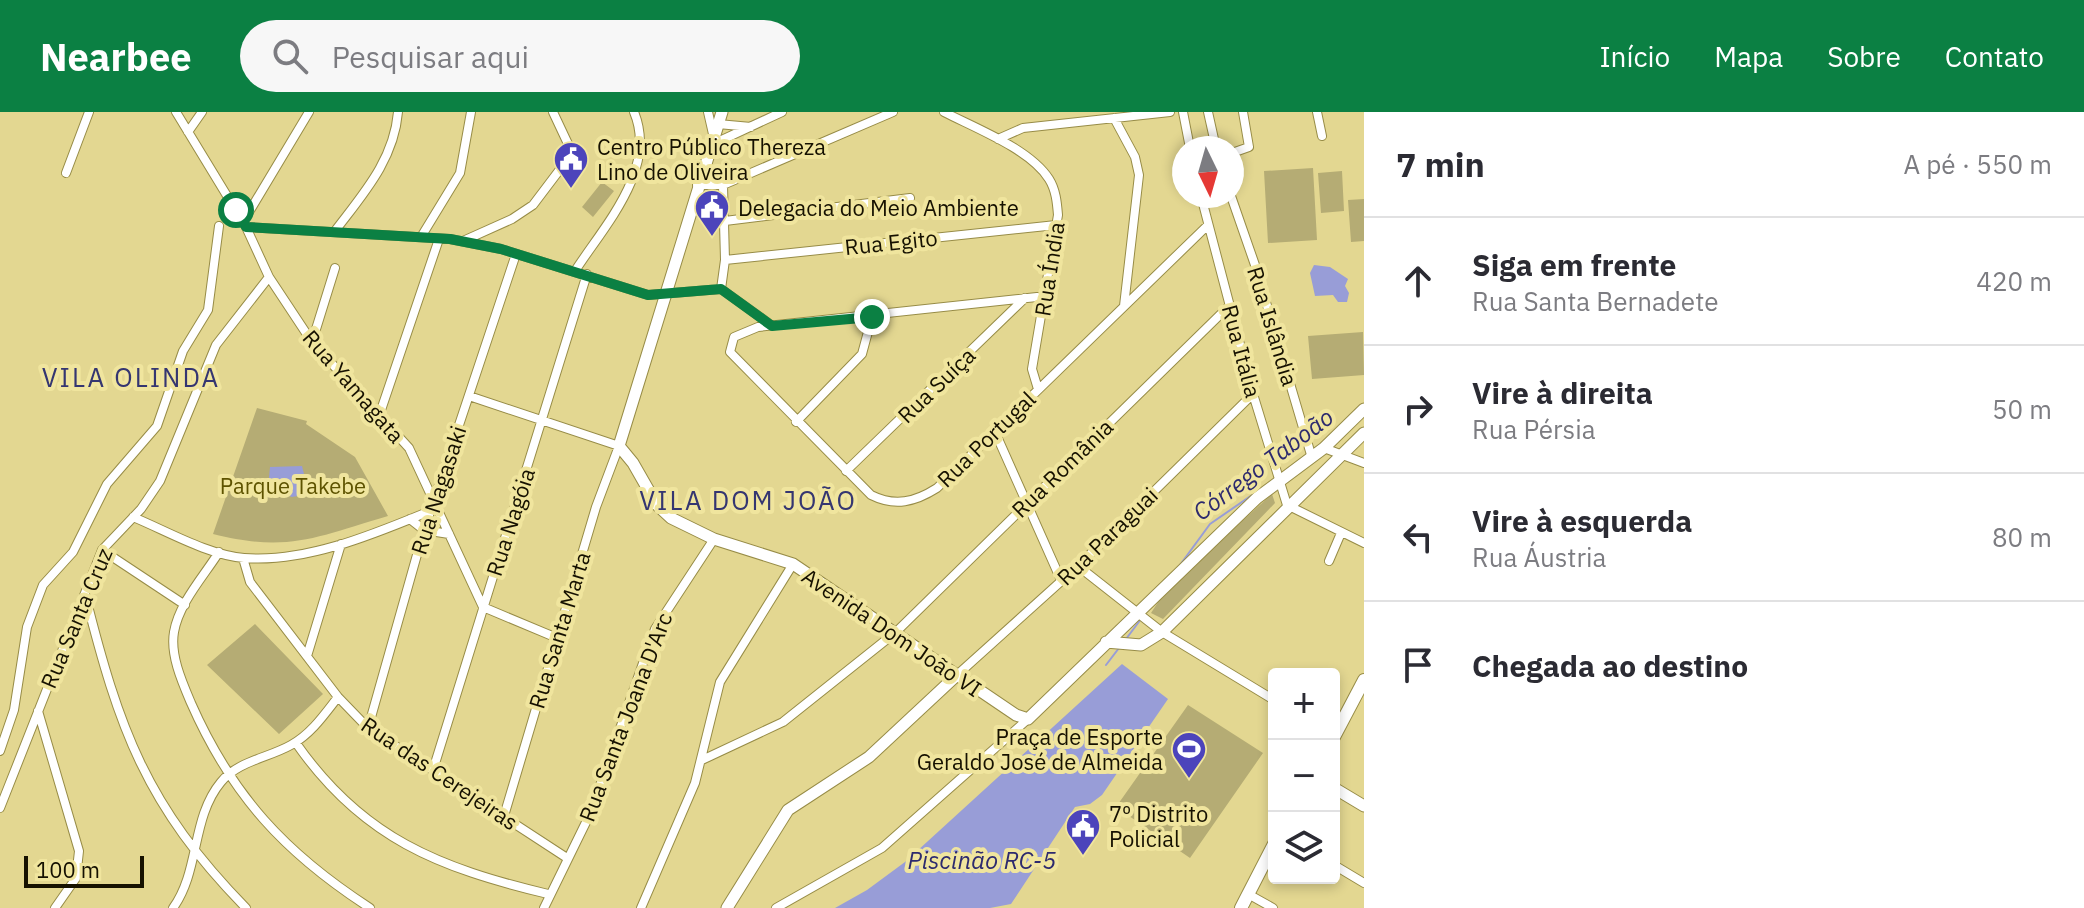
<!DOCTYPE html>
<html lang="pt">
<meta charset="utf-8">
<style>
:root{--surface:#fff;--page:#f7f7f7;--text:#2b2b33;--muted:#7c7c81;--line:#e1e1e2;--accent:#0b8043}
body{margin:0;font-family:"IBM Plex Sans",sans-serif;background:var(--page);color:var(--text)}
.controls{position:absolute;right:24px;bottom:24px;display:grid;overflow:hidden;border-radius:8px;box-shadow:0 4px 12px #0003}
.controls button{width:72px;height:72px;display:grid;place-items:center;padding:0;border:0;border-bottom:2px solid var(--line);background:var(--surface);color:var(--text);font:40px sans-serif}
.compass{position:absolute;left:1172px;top:24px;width:72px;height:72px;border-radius:50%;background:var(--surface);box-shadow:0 4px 12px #0003;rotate:175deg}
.scale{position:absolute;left:24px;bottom:20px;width:120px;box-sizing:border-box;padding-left:8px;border:4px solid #161100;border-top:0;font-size:22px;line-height:28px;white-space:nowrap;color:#161100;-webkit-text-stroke:6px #f0e59e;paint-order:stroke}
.stop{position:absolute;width:24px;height:24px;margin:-18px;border:6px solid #0b8043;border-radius:50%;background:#fff}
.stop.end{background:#0b8043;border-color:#fff;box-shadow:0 2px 8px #0008}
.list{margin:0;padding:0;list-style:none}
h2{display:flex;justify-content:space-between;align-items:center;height:104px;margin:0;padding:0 32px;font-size:34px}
h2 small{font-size:26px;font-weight:400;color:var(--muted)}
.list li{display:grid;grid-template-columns:52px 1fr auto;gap:24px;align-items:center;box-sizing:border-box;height:128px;padding:0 32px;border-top:2px solid var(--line)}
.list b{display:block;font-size:30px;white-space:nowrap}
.list p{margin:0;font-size:26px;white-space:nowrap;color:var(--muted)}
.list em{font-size:26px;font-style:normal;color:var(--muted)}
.icon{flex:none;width:44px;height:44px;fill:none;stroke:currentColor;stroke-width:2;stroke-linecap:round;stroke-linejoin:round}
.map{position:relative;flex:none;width:1364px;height:796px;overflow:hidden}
header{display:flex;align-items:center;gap:48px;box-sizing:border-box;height:112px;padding:0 40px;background:var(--accent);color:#fff}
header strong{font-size:38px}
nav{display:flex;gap:44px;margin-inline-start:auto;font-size:28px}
.search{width:560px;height:72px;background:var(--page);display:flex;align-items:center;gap:20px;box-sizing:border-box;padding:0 28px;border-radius:44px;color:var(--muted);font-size:30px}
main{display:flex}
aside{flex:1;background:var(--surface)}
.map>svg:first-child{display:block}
.green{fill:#b5ac74}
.water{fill:#989dd7}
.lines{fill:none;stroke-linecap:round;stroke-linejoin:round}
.stream{stroke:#989dd7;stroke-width:2}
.street-casing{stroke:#978c47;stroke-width:10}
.secondary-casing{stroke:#978c47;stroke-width:13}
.primary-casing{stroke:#978c47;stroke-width:14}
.street{stroke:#fff;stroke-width:8}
.secondary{stroke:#fff;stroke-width:11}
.primary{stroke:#fff;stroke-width:12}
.route{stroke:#0b8043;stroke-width:10}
.labels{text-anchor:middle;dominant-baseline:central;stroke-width:8;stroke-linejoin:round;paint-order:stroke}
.poi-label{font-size:22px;fill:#161100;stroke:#f0e59e;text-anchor:start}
.street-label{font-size:22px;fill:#161100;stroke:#f0e59e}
.park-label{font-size:22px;fill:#5e5300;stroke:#f0e59e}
.water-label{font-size:24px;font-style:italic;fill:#2d2a6e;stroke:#f0e59e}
.quarter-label{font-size:26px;letter-spacing:2px;fill:#353671;stroke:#f0e59e}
</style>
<header>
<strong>Nearbee</strong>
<div class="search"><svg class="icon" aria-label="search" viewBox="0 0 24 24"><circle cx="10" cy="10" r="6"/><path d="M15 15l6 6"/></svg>Pesquisar aqui</div>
<nav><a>Início</a><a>Mapa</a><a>Sobre</a><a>Contato</a></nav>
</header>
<main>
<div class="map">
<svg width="1364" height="796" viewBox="0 0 1364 796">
<rect width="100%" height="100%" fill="#e3d791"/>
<path class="green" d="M1313,56L1317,128L1268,131L1264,59Z
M1342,59L1344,99L1321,101L1318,61Z
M602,70L614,79L593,105L582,95Z
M1364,87V129L1351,130L1348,88Z
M1363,220L1364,263L1312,267L1308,224Z
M257,296L307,309L306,312L355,345L388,404C316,425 289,441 213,422Z
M1272,382L1275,391L1163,507L1151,501L1166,478Z
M255,512L323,582L279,622L207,553Z
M1188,593L1263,641L1190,746L1116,695Z"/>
<path class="water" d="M1314,153L1330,155L1348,167L1345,174L1349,181L1347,190H1338L1333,183L1315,184L1310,161Z
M302,354L309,382L292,385L268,376L270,355Z
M1122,552L1168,587L1102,683L1090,692L1075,695L1011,792L990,796H835L867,778L905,750Z"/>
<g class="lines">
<path class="stream" d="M1180,453L1210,412L1255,381
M1126,527L1141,507
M1106,553L1119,536"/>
<g class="street-casing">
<path id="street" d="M176,0L246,115L269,165L312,230L409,336L483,495L557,526
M708,0L713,22
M944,0C975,16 1030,37 1049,67C1056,78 1057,91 1058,103L1032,257L1038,277
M1183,0L1190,36
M1208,0L1216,36
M1317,0L1322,24
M1114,6L1135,45L1139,63L1124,194
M718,12L751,15
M188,20L202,0
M998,27L1023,16L1170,0
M711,33L782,0
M1232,41L1249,35L1243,0
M66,61L89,0
M697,73H723L893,0
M1201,84L1253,282L1287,393L1364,431
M1231,84L1255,153L1312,346
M725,109L910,86
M243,110L309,0
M246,115L450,127L501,137L648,183L721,177
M335,119C363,82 394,48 398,0
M421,125L460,61L471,0
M463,129L512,107L533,93L561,56L569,34L553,0
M725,148L1056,113
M575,159C604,114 658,57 634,0
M721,177L725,148L723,73
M721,177L771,213
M1046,184L758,215L734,225L730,240L871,383C895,395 915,390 937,376L1208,113
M312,230L335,156
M469,284L619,334L596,395L504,704
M379,304L439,127
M796,310L862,242L872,205
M995,320L1061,468
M1324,336L1364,351
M846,359L1025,186
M133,405C167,419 208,443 244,446C306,451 374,422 430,399
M410,407L424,418L449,422
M102,438L185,493
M219,440C204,464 179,491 174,520C170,543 182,570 191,591C232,684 285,741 370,796
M243,446L250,470L338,585L368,616L567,746
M1329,449L1341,421
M1078,454L1162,520L1274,588
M85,482C119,617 146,694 246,796
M307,544L341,432
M957,563L1078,454L1253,282
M38,599L79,739L76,766L55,796
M368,616L424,418L516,142
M296,631C362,726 439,756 548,782
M0,639L14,598L27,515L43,473L73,440L107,372L157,314L183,239L208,198L219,114
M702,648L783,610L896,520L1230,193
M433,658L587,162
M0,696L102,438L141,397L160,369L216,233L269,165
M1334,753L1364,771
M1248,782L1273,796
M173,796C200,759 191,706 221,670C238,649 268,646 291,633C311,622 324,603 338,585
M544,796L590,702L655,517L714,427
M641,796L695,671L720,570L793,452
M776,796L882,736L1028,607"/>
</g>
<g class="secondary-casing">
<path id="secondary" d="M722,0L619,334L633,351L657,393L671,406L714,427L793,452L1016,603L1028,607L1257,386L1324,336L1364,297
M1106,530L1141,533L1162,520L1364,321
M1334,676L1364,694
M727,796L788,698L869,645L957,563"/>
</g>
<g class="primary-casing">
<path id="primary" d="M1334,625L1364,568
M1241,796L1274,732"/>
</g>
<use href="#street" class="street"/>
<use href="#secondary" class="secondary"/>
<use href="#primary" class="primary"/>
</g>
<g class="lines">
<path class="route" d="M236,98L246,115L450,127L501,137L648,183L721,177L772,214L872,205"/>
</g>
<defs>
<g id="civic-pin" transform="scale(1.8)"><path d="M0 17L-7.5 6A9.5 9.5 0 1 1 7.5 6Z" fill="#4c44bb" stroke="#f0e59e"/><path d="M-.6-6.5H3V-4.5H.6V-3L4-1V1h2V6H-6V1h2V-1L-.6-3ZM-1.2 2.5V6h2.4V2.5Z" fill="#fff"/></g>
<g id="stadium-pin" transform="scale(1.8)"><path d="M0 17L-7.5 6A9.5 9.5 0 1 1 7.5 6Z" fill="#4c44bb" stroke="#f0e59e"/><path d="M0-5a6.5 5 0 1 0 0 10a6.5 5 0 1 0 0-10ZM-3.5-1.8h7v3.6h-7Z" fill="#fff"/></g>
</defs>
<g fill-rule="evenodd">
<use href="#civic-pin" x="571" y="47"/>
<use href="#civic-pin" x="712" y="95"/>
<use href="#stadium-pin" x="1189" y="637"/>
<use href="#civic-pin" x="1083" y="714"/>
</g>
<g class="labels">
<g class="poi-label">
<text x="597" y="34">Centro Público Thereza<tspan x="597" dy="25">Lino de Oliveira</tspan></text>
<text x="738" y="95">Delegacia do Meio Ambiente</text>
<text x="1163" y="624" text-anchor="end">Praça de Esporte<tspan x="1163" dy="25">Geraldo José de Almeida</tspan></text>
<text x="1109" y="701">7º Distrito<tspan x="1109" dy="25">Policial</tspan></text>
</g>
<g class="street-label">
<text transform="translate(891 130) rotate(-6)">Rua Egito</text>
<text transform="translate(1049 157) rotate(-81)">Rua Índia</text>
<text transform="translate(1273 214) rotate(73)">Rua Islândia</text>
<text transform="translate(1242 239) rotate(75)">Rua Itália</text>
<text transform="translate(936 273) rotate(-44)">Rua Suíça</text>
<text transform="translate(354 274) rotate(49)">Rua Yamagata</text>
<text transform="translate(986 327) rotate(-44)">Rua Portugal</text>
<text transform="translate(1062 356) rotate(-44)">Rua România</text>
<text transform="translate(438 378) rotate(-72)">Rua Nagasaki</text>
<text transform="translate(510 410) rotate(-72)">Rua Nagóia</text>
<text transform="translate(1107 424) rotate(-44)">Rua Paraguai</text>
<text transform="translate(76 506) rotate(-67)">Rua Santa Cruz</text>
<text transform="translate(559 518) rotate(-73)">Rua Santa Marta</text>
<text transform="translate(892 520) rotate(34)">Avenida Dom João VI</text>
<text transform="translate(625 605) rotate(-69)">Rua Santa Joana D'Arc</text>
<text transform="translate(440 661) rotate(34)">Rua das Cerejeiras</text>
</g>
<g class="park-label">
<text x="293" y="373">Parque Takebe</text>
</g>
<g class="water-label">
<text transform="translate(1263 352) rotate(-37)">Córrego Taboão</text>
<text x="982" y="748">Piscinão RC-5</text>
</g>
<g class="quarter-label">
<text x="131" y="265">VILA OLINDA</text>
<text x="748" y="388">VILA DOM JOÃO</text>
</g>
</g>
</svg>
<div class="controls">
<button>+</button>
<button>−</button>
<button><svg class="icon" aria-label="layers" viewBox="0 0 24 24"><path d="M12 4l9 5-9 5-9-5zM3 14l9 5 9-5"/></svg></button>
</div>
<svg class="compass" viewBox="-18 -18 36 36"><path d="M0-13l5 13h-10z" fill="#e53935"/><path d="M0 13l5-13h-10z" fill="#7c7c81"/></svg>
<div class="scale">100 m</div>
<div class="stop" style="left:236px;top:98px"></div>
<div class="stop end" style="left:872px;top:205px"></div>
</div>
<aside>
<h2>7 min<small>A pé · 550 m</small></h2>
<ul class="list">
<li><svg class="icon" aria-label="ahead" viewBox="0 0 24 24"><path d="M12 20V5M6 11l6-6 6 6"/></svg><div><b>Siga em frente</b><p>Rua Santa Bernadete</p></div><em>420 m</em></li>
<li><svg class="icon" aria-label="right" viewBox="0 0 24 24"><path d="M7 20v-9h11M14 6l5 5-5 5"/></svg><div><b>Vire à direita</b><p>Rua Pérsia</p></div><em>50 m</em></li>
<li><svg class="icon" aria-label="left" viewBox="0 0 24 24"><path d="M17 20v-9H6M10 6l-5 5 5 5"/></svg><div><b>Vire à esquerda</b><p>Rua Áustria</p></div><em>80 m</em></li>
<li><svg class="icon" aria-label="arrive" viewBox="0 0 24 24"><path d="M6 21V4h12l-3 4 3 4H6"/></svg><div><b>Chegada ao destino</b></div></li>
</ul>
</aside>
</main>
